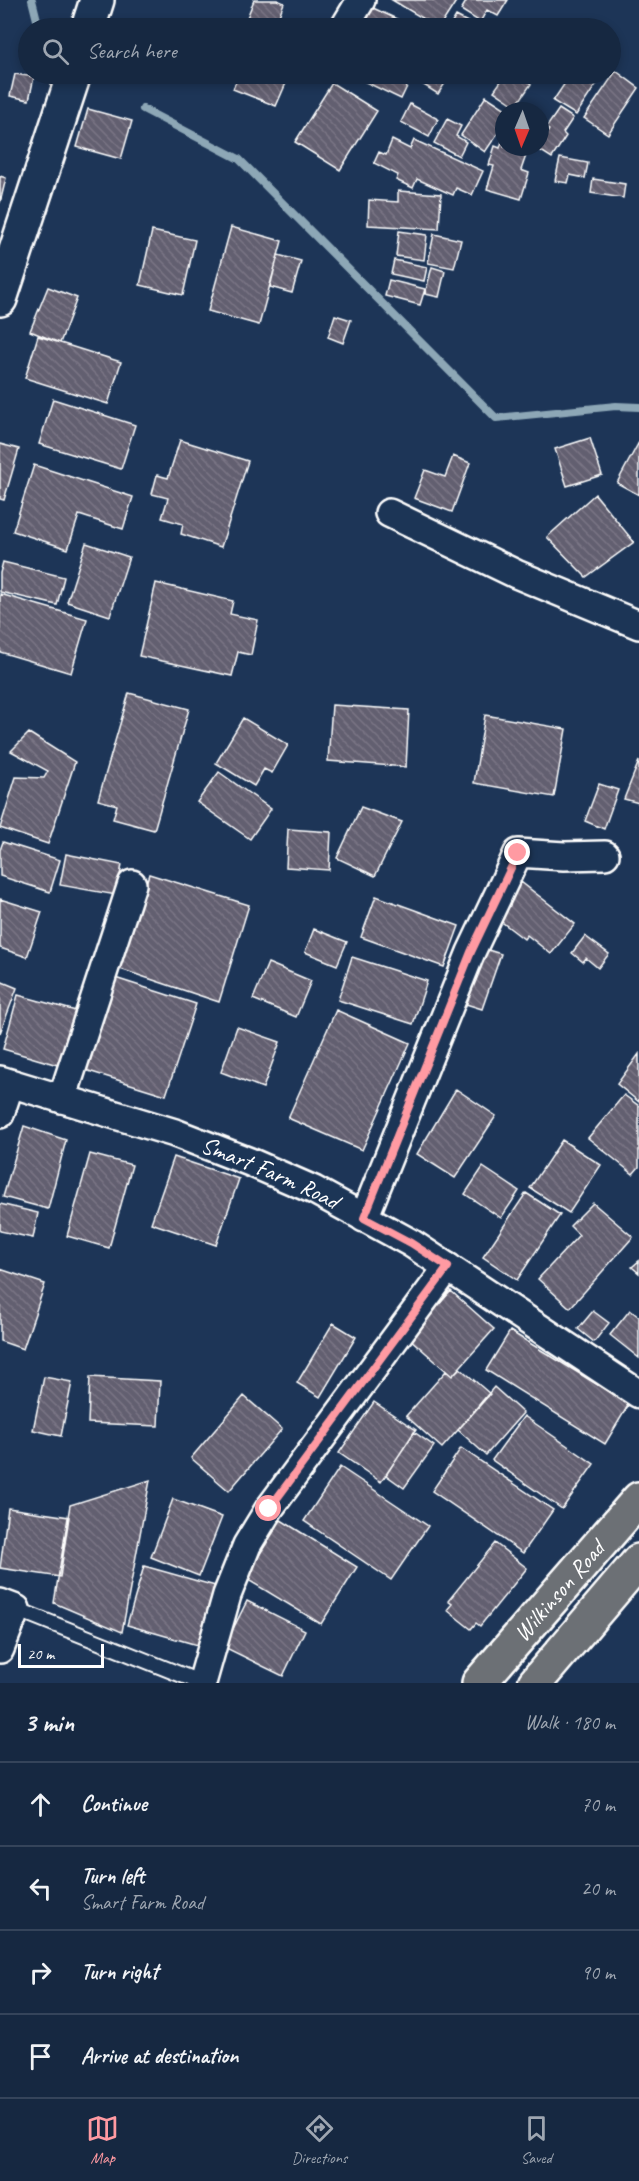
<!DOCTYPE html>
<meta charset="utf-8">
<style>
:root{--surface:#162841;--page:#23344c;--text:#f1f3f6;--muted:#9ea6b1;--line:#35445a;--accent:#ff9aa2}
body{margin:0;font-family:Caveat,sans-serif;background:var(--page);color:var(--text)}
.compass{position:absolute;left:495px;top:102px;width:54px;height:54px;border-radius:50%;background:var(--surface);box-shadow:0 3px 9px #0003;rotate:182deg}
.scale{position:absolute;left:18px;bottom:15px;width:86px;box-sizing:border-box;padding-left:6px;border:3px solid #fff;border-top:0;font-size:16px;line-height:21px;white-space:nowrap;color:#fff;-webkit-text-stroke:4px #1d3557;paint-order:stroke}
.stop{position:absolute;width:18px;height:18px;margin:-14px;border:4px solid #ff9aa2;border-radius:50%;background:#fff}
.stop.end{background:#ff9aa2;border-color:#fff;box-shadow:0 2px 6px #0008}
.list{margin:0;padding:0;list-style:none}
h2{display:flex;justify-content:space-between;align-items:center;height:78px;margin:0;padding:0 24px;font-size:26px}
h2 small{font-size:20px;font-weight:400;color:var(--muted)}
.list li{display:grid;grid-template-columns:39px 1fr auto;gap:18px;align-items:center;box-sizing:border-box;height:84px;padding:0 24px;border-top:2px solid var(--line)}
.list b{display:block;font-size:22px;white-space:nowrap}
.list p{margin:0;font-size:20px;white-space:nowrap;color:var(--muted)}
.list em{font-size:20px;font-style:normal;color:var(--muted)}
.icon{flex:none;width:33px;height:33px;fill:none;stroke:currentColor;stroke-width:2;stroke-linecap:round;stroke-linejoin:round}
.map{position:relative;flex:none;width:639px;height:1683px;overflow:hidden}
.search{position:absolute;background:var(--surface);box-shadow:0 3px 9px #0003;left:18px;right:18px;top:18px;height:66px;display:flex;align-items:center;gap:15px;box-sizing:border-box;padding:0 21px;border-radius:33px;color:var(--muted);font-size:22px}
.sheet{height:414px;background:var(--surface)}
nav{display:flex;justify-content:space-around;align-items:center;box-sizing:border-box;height:84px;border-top:2px solid var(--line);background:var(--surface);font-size:16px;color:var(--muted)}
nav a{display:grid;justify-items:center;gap:3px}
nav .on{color:var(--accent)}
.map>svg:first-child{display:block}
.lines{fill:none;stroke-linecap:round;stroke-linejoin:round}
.stream{stroke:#8da7b6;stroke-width:8}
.building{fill:url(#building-back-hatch);stroke:#fff;stroke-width:1.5}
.service-casing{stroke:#fff;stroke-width:18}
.minor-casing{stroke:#fff;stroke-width:32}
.tertiary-casing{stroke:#fff;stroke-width:38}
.primary-casing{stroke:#fff;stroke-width:38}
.service{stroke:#1d3557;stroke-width:14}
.minor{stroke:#1d3557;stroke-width:27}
.tertiary{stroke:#1d3557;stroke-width:33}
.primary{stroke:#6c6f75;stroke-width:33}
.route{stroke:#ff9aa2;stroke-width:8}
.labels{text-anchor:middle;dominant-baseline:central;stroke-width:5;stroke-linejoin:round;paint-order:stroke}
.street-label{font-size:24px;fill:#fff;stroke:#1d3557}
</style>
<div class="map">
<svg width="639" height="1683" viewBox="0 0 639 1683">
<defs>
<pattern id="building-back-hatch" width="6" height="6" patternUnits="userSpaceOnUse" patternTransform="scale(1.5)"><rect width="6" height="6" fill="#625e6f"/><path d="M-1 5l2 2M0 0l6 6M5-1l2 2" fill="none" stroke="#7a7685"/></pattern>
</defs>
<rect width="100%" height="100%" fill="#1d3557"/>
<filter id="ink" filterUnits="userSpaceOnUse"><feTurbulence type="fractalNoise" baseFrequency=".0167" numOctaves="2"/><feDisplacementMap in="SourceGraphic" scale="12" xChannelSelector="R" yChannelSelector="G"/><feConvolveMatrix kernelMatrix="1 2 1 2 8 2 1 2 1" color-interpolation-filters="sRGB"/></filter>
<g filter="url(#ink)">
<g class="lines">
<path class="stream" d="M32,0L39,28
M143,109L239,159L496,418L616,406L639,407"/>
</g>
<path class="building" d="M254,0H277L284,3L277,21L295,28H243Z
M392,0H457L439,28Z
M467,0H508L498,16L487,10L480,22L461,10Z
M373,8L416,28H363Z
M456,16L479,28H449Z
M67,23L68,28H56V25Z
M616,71L639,88L608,134L584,118Z
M15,74L34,77L29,100L10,96Z
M239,74H290L276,106L233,89Z
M349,74H413L401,99Z
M425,74H451L438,94L419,82Z
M506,74H516L531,84L516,106L494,91Z
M571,74H603L576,115L553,101Z
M332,83L377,111L340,170L295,142Z
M486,96L509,111H504V124L485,152L461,135Z
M410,104L438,119L429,137L401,122Z
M88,109L132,121L121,159L77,147Z
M559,109L573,118L563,133L566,136L552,158L538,149L549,130L546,128Z
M447,119L461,126L456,136L466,142L459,156L434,143Z
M504,135V147H529L521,170L529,173L521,199L487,189L494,166L489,165L495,146L500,148Z
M392,140L410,149L414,140L483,171L472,195L456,188L453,195L417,179L413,188L396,180L398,175L374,163L379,152L386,155Z
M560,158L588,163L585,178L570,175L568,183L555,181Z
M0,176L6,178L0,203Z
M593,179L625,184L623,198L591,193Z
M398,191L441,194L439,229L368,225L369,200L398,202Z
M231,227L282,241L259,325L208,311Z
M152,231L195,240L183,295L140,285Z
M399,231L427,235L424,260L396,256Z
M434,234L461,240L454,268L428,263Z
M278,255L301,261L292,293L270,287Z
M394,260L427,267L424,281L391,274Z
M432,267L445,271L439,297L425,294Z
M389,280L425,289L420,305L385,296Z
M48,287L77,298L60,343L30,331Z
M335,315L351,320L343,343L328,337Z
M38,336L121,362L108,404L25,378Z
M53,399L135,425L121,469L39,444Z
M590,438L602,475L567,486L555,449Z
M180,440L248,461L221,547L181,534L183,524L162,518L168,498L152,494L157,475L168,478Z
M639,442V495L617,483Z
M0,444L19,449L4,500L0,499Z
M453,456L470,463L452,512L414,498L425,470L445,477Z
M34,465L133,497L123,529L79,515L68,549L13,531Z
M595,494L634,542L586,577L547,537Z
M86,543L129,557L110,616L67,602Z
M3,562L64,577L57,605L0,592V573Z
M156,583L233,601L230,614L258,620L251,655L238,652L232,676L139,656Z
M0,594L87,619L71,673L0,652Z
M129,693L189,709L154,830L113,819L117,805L98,800Z
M332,705L409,710L406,767L328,761Z
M485,715L566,729L554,797L474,783Z
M243,718L288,745L272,773L264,769L254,786L216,763Z
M29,733L75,762L48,844L0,828L16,777L44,778L48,771L11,751Z
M639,761V803L624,799Z
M219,772L271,809L250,839L197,802Z
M599,784L618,790L604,829L585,821Z
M361,807L402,822L375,876L337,858Z
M288,829L331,832L329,870L286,867Z
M3,842L60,860L50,892L0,876V850Z
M66,854L122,865L116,895L60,885Z
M149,874L249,905L219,1002L120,969Z
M521,882L575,924L551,954L527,935L524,939L494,916Z
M376,896L459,926L444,967L361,937Z
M0,899L42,912L27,957L0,948Z
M314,929L347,942L337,965L305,952Z
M585,936L609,954L598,968L586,958L583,962L572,953Z
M485,949L501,954L482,1009L466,1004Z
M352,957L427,981L413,1024L338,1000Z
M268,963L311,981L296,1017L253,999Z
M112,977L196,1004L166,1095L82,1069Z
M0,981L17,988L0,1033Z
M18,995L76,1011L61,1066L3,1049Z
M336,1010L410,1043L362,1150L288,1118Z
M237,1027L280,1042L263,1088L221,1072Z
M639,1054V1102L617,1084Z
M456,1089L496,1116L455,1178L417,1154Z
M624,1095L639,1106V1167L633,1174L588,1138Z
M24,1126L66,1140L48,1209L3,1197Z
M562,1140L601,1165L569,1213L530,1188Z
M90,1154L132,1165L109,1248L67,1236Z
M174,1157L239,1179L216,1245L151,1223Z
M483,1167L519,1191L501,1218L465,1194Z
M526,1193L560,1215L517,1280L483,1257Z
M593,1203L633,1237L570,1308L538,1279L579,1235L570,1226Z
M0,1204L38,1213L33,1238L0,1231Z
M639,1261V1273L632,1267Z
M0,1269L45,1284L23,1349L0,1341Z
M451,1291L494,1329L452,1376L409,1338Z
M630,1310L639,1317V1358L610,1335Z
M593,1311L609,1323L594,1342L578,1329Z
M333,1323L356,1337L320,1397L297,1383Z
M510,1331L629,1404L605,1444L486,1370Z
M460,1368L490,1394L442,1448L406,1416L446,1371L452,1376Z
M44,1377L72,1382L61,1436L33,1430Z
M90,1377L160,1381L158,1426L88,1423Z
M494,1387L523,1413L486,1455L458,1430Z
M244,1396L282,1429L229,1491L191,1458Z
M374,1402L416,1430L381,1482L339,1453Z
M524,1416L594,1464L562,1509L492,1460Z
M414,1432L434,1446L404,1488L386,1475Z
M461,1448L553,1510L523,1553L432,1491Z
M340,1467L428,1526L391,1580L304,1521Z
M150,1480L122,1632L54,1603L70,1505Z
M173,1499L222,1517L199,1576L151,1557Z
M8,1508L69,1517L60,1577L0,1568Z
M281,1520L357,1567L321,1624L245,1578Z
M495,1543L527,1568L480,1626L476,1623L471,1629L447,1610L452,1604L448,1601Z
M144,1566L219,1587L201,1646L127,1625Z
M247,1601L305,1630L283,1676L224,1647Z"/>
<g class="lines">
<g class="service-casing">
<path id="service" d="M16,1609L202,1683"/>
</g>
<g class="minor-casing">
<g id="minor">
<path d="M344,28L361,0"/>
<path d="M389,513L516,574L639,625"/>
<path id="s1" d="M0,1080L175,1133L250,1162L314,1190L411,1243L639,1394"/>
<path d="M62,1099L132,884"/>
<path d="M0,1114L10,1084"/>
<path d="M364,1218L471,952L518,853L564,856L605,855"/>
<path d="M0,1603L16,1609L0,1649"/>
<path d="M202,1683L227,1595L247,1545L269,1509L448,1267"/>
</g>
</g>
<g class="tertiary-casing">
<path id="tertiary" d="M88,28L97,0
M0,299L74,74"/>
</g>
<g class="primary-casing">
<g id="primary">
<path id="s2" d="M479,1683L639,1499"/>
<path d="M535,1683L639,1561"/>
</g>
</g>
<use href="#service" class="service"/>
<use href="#minor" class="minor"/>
<use href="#tertiary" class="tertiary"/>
<use href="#primary" class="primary"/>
</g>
</g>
<g class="lines" filter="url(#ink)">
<path class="route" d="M269,1509L448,1267L411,1243L364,1218L471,952L518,853"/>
</g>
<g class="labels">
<g class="street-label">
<text stroke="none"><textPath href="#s1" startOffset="286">Smart Farm Road</textPath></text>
<text stroke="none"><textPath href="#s2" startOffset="122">Wilkinson Road</textPath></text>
</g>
</g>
</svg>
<svg class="compass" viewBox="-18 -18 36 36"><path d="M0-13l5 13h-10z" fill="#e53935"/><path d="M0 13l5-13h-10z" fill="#9ea6b1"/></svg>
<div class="scale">20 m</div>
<div class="stop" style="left:269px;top:1509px"></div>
<div class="stop end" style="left:518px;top:853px"></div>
<div class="search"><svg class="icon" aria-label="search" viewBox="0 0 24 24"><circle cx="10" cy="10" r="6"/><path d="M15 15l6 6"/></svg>Search here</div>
</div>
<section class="sheet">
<h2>3 min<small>Walk · 180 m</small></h2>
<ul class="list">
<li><svg class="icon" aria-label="ahead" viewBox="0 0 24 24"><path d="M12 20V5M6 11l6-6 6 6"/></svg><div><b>Continue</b></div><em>70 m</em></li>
<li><svg class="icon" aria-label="left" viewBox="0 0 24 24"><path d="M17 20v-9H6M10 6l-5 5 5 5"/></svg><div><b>Turn left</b><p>Smart Farm Road</p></div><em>20 m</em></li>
<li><svg class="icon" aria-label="right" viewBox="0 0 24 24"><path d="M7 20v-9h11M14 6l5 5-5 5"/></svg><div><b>Turn right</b></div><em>90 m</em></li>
<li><svg class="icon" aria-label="arrive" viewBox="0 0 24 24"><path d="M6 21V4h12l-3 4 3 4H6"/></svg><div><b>Arrive at destination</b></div></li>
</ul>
</section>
<nav>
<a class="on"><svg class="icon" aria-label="map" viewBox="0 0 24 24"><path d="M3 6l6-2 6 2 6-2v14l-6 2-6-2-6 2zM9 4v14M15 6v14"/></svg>Map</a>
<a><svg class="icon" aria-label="directions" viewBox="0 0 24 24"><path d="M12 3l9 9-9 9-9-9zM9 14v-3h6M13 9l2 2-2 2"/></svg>Directions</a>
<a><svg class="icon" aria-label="saved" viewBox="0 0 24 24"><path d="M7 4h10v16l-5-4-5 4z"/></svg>Saved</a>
</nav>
